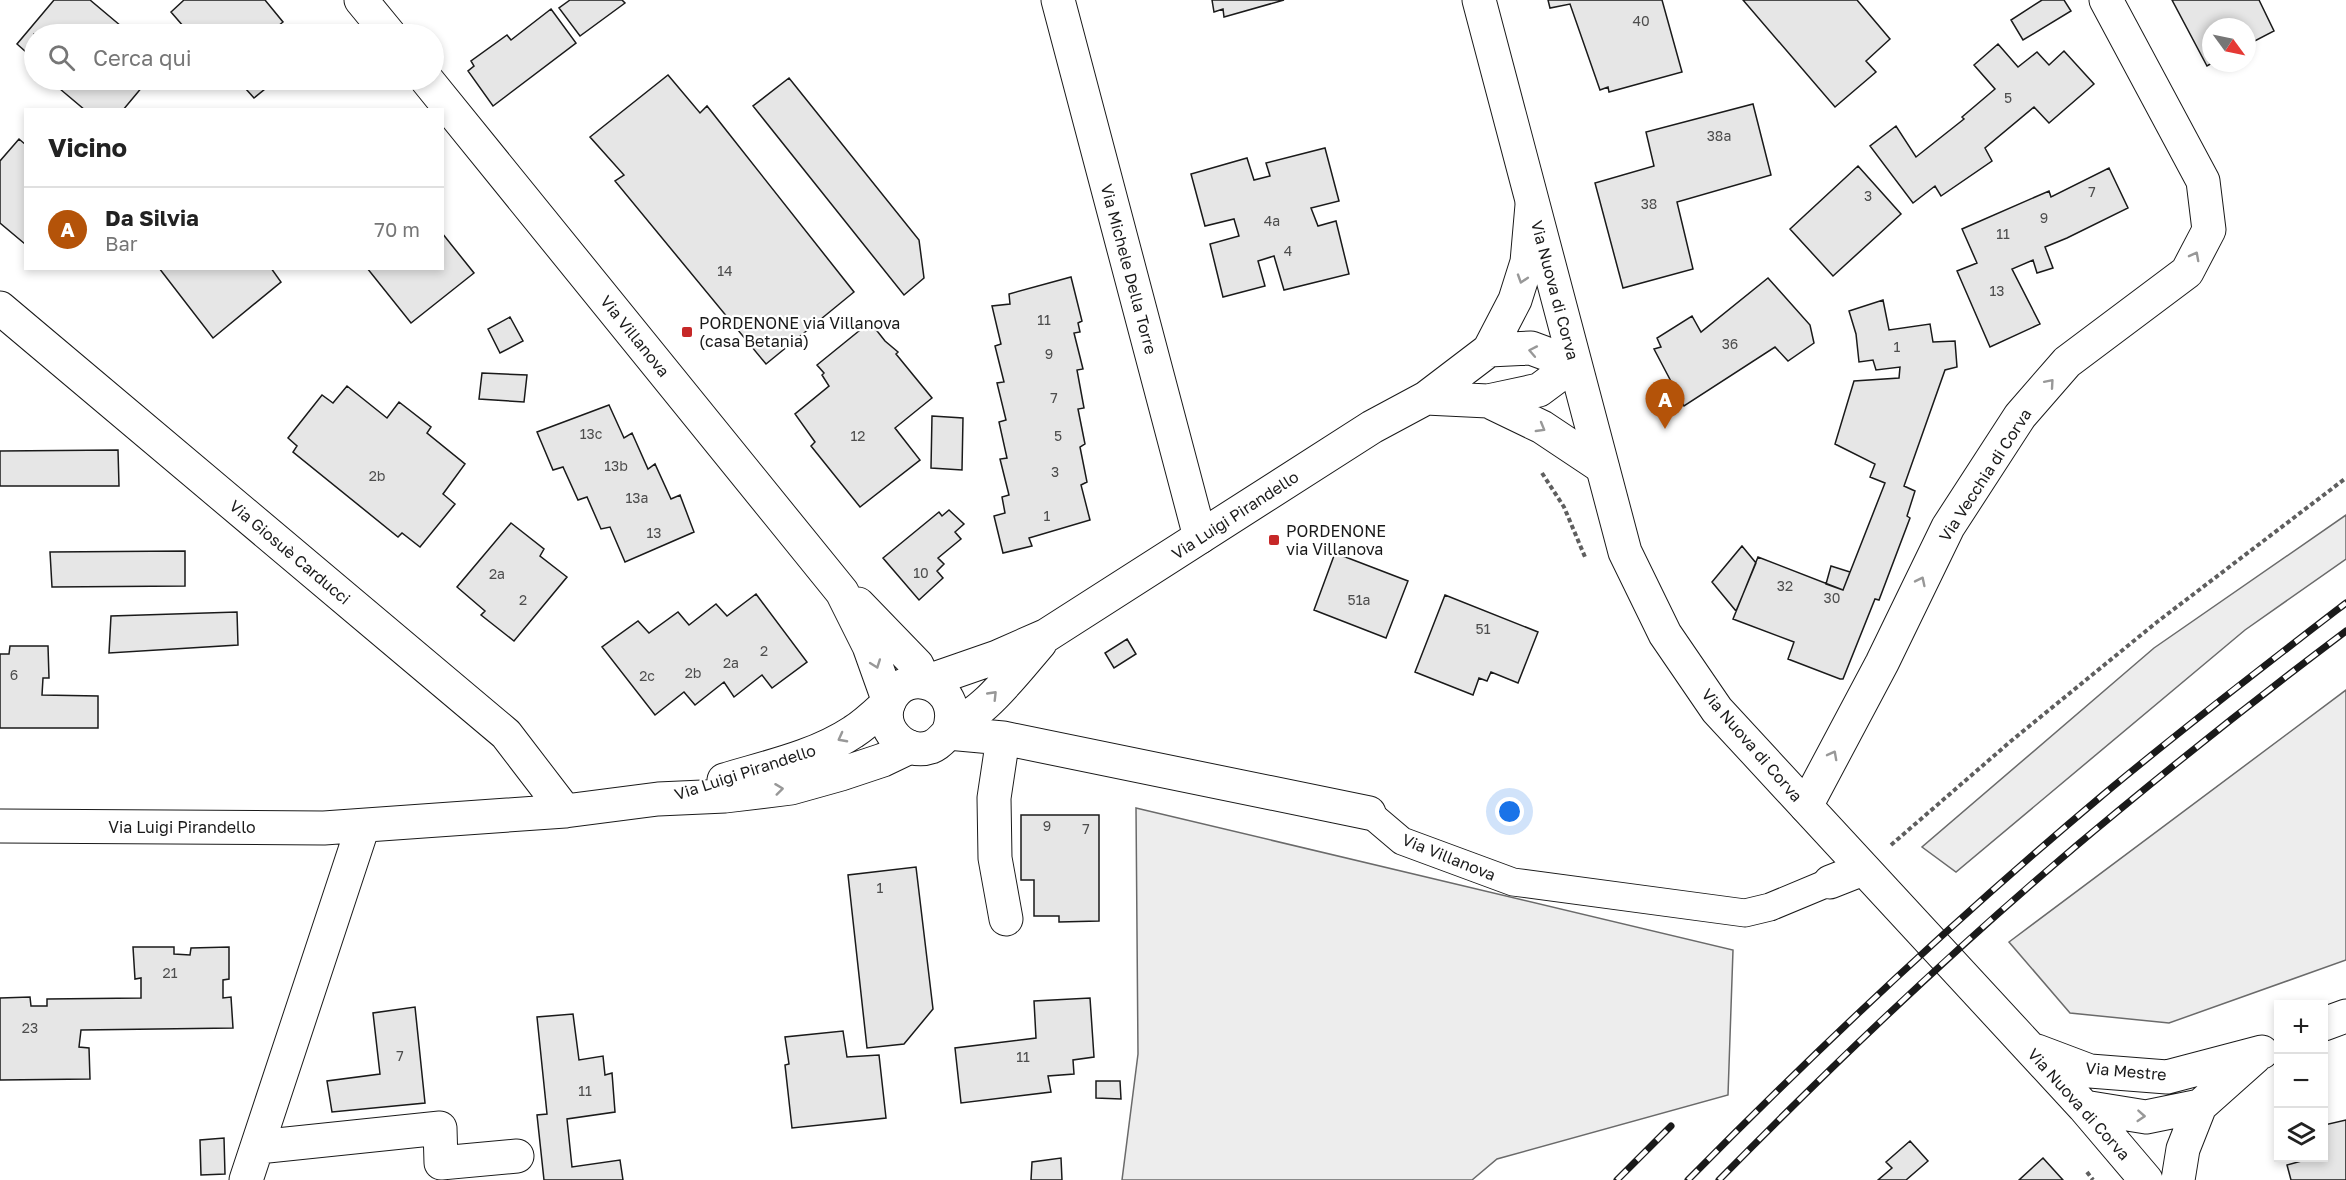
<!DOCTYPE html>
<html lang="it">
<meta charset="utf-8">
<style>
:root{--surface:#fff;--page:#f6f6f6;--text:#222;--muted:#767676;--line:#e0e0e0;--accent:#b45309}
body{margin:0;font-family:"Golos Text",sans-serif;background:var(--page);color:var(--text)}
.controls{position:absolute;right:18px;bottom:18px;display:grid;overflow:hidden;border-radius:0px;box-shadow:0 3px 9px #0003}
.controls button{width:54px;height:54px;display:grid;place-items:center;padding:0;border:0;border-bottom:2px solid var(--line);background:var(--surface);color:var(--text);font:30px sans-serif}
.compass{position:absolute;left:2202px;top:18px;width:54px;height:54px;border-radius:50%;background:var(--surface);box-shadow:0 3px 9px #0003;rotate:123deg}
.you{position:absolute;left:1510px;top:812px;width:21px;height:21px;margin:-15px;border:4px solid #fff;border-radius:50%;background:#1a73e8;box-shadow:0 0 0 9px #1a73e833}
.badge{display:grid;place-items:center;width:39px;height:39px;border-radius:50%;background:var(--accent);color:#fff;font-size:20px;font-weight:700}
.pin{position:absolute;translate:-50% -50px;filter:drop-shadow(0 2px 3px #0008)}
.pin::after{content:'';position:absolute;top:32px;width:21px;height:18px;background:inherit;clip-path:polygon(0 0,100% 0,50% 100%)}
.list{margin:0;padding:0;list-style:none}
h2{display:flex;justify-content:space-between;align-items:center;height:78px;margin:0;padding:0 24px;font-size:26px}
h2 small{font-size:20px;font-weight:400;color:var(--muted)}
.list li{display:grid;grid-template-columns:39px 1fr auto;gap:18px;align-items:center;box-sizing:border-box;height:84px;padding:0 24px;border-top:2px solid var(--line)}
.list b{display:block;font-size:22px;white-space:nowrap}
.list p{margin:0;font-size:20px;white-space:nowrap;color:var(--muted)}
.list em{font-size:20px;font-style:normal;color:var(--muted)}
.icon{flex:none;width:33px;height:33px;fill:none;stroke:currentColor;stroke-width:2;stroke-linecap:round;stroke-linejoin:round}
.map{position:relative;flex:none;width:2346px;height:1180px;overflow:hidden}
.search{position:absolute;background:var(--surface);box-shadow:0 3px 9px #0003;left:24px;top:24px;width:420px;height:66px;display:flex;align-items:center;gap:15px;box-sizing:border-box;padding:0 21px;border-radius:33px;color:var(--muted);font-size:22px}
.panel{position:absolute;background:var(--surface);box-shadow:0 3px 9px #0003;left:24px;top:108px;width:420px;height:162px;border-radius:0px}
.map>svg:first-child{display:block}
.built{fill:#ededed;stroke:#6a6a6a;stroke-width:1.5}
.building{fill:#e6e6e6;stroke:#1a1a1a;stroke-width:1.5}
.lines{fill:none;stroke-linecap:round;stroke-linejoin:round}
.pedestrian-casing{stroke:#1a1a1a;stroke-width:29}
.minor-casing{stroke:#1a1a1a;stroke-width:35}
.tertiary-casing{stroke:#1a1a1a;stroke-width:35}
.secondary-casing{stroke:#1a1a1a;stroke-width:35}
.path{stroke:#5f5f5f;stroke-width:4;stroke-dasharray:4.5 3;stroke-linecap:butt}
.pedestrian{stroke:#fff;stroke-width:27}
.minor{stroke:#fff;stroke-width:33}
.tertiary{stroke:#fff;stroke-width:33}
.secondary{stroke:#fff;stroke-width:33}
.rail-casing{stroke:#1a1a1a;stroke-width:7}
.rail{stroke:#fff;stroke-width:4.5;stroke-dasharray:14;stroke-linecap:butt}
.oneway{stroke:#989898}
.poi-dot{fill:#c62828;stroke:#fff;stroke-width:2}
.labels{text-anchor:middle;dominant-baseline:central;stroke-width:4.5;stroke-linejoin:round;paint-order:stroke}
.number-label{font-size:14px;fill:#4d4d4d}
.street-label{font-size:16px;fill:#1a1a1a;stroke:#fff}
.poi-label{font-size:16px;fill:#1a1a1a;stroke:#fff;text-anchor:start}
</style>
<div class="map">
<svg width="2346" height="1180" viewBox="0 0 2346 1180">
<rect width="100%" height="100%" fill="#fff"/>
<path class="built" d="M2346,515V559L2245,630L1956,872L1922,847L2154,648Z
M2346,690V960L2169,1023L2070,1013L2009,942Z
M1136,808L1733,950L1728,1095L1497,1159L1472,1180H1122L1138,1054Z"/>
<path class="building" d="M54,0H90L121,26L117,31L121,34H34V59L17,44Z
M184,0H265L283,22L268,34H190L171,12Z
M570,0H622L625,3L580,36L559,8Z
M1212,0H1284L1224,17L1223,9L1214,12Z
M1548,0H1662L1682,72L1609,92L1608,87L1600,90L1570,4L1550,8Z
M1743,0H1857L1890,39L1866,61L1876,72L1835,107Z
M2042,0H2064L2071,11L2023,40L2011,20Z
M2172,0H2259L2274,31L2247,45V27H2211L2212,63L2207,66Z
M551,9L576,43L493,106L468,71L474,66L471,61L507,35L511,40Z
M1998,44L2018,67L2037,52L2049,65L2064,51L2094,84L2049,123L2034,107L1985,148L1992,161L1941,196L1935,186L1913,203L1870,146L1896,126L1916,157L1964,119L1962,117L1995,89L1974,65Z
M668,75L700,113L707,106L854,292L766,364L615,181L624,175L590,137Z
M789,78L919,240L924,278L904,295L753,106Z
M59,80H148L123,110H85L60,89L64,84Z
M257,80H276L254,98L246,89Z
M1753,104L1771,175L1677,202L1693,269L1623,288L1595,183L1654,166L1646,132Z
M19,139L26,145L25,244L0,223V161Z
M1325,148L1339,201L1311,208L1318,226L1336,221L1349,274L1284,290L1274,256L1258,261L1265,286L1223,297L1210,244L1239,236L1234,219L1205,226L1191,174L1247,158L1254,180L1270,176L1266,163Z
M1858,166L1901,214L1833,276L1790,229Z
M2109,168L2128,208L2067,238L2045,247L2053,268L2037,273L2033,260L2012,269L2040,324L1990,347L1957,271L1977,263L1962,229L2049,191L2051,197Z
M442,233L474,273L411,323L367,268H442Z
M159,268H271L281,282L213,338Z
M1071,277L1082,321L1078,323L1080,332L1074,333L1083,369L1077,370L1084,408L1078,409L1085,444L1080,447L1087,482L1081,485L1090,520L1029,538L1032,546L1003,553L994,516L1005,513L1002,497L1009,495L1000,459L1007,458L999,422L1006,420L997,383L1004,382L995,346L1001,344L992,306L1010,304L1009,294Z
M1768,278L1810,325L1814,343L1788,361L1775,347L1684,406L1654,349L1661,347L1657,338L1692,316L1701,332Z
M1883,300L1889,330L1930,324L1933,342L1955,341L1957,367L1945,370L1904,486L1915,491L1907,516L1910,518L1879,600L1875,599L1843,679H1840L1788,659L1794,642L1733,619L1758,557L1843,590L1885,483L1870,477L1875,464L1835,444L1854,381L1899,378L1900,367L1876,370L1873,360L1859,362L1856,334L1849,311Z
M510,317L523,341L500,353L488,329Z
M870,322L885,341L898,352L896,354L932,398L895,428L920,460L860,507L811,446L815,442L795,414L829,386L822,375L824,373L817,365Z
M482,373L527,375L524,402L479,399Z
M347,386L387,418L399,402L431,427L427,433L465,464L443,494L455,504L420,547L402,533L398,537L293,452L297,446L288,438L322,395L333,403Z
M609,405L624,438L632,433L648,469L655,464L671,499L680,495L694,532L625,562L610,527L601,529L587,497L578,500L563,467L553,470L537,432Z
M932,416L963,418L962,470L931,468Z
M118,450L119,486H0V451Z
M949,510L964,524L955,532L961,539L938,558L944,564L937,571L943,578L919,600L883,558L939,512L942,516Z
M511,523L544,549L540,556L567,577L514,641L481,615L485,611L457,587Z
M1742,546L1756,563L1736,611L1712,582Z
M185,551V586L52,587L50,552Z
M1335,553L1408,581L1386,638L1314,610Z
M1831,566L1850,572L1843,590L1826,584Z
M756,594L807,662L772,688L762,675L734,697L724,682L695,705L684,692L655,715L602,647L638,621L649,633L678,612L689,625L716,604L727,616Z
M1445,595L1538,632L1518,683L1491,672L1487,681L1479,678L1473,695L1415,672Z
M237,612L238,645L109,653L111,616Z
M1127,639L1136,654L1114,668L1105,653Z
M10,646H48L49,678H43L42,695L98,696V728H0V654H9Z
M1021,815H1099V921L1059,922V916H1034V880H1021Z
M916,867L933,1009L904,1044L867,1048L848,875Z
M133,947H174V954L190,955L191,948L229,947V979L223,980V998L231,997L233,1028L81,1030L79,1047L89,1048L90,1079L0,1080V998L30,997L31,1006H47V999L141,998V978L135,979Z
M1090,998L1094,1057L1073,1060L1074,1074L1048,1076L1051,1092L961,1103L955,1048L1036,1038L1034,1001Z
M415,1007L425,1103L332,1112L327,1081L380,1074L373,1013Z
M573,1014L579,1060L603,1056L605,1075L612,1073L615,1112L567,1119L572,1167L620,1160L623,1180H544L537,1115L547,1114L537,1017Z
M843,1031L847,1057L879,1055L886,1118L792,1128L785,1065L789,1064L785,1037Z
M1096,1081H1120L1121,1099L1096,1098Z
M2346,1120V1180H2291L2287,1165L2309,1159V1158H2324V1125Z
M224,1138L225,1174L201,1175L200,1140Z
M1910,1141L1928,1161L1906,1180H1878L1892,1168L1886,1162Z
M1061,1158L1062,1180H1031L1032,1162Z
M2043,1158L2063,1180H2019Z"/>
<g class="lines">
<g class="pedestrian-casing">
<path id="pedestrian" d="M1369,813L1402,841L1513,882L1745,913L1770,907L1830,882"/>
</g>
<g class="minor-casing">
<path id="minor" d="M1058,0L1200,537
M0,308L506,734L565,811
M948,733L1003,738L1369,813
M1003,738L994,798L995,858L1006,919
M724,780C767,767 815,757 853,732C866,724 877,713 889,702
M1806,806L1882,663L1948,527L2020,416L2067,362L2187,272L2209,230L2203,181L2106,0
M0,826L324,828L565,811L658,799L725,796L791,788L841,774L883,760L910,747
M1830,882L1863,869
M258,1147L440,1128L441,1163L517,1156
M246,1180L363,826"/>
</g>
<g class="tertiary-casing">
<path id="tertiary" d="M361,0L389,34
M427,80L842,592L869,646L889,702
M1489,350L1531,348L1574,364
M1426,398L1488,401L1542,427L1602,467
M1488,401L1539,390L1574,364
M858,604L917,665L925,682
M925,682L997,657L1047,635L1372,427L1426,398L1489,350L1515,300L1527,262L1532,205
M948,733C967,686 906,662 889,702C878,729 905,756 931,747C939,744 943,738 949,732C960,722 973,715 985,704C1005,686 1022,664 1040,643"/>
</g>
<g class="secondary-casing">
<path id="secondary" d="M1479,0L1625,552L1665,634L1717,710L2084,1107L2146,1180
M2324,1024L2346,1016
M2037,1051L2090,1071L2167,1077L2262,1052
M2084,1107L2146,1117L2200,1106
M2178,1180L2183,1149L2200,1106L2255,1057"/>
</g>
<path class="path" d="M1542,473L1564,507L1585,557
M1891,845L2011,741L2157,622L2346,478
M2087,1172L2093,1180"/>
<use href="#pedestrian" class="pedestrian"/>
<use href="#minor" class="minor"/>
<use href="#tertiary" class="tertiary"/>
<use href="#secondary" class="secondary"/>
<g class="rail-casing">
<path id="rail" d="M1617,1180L1671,1126
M1688,1180C1821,1045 1959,916 2104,794C2183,728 2264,666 2346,603
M1719,1180C1846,1051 1978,926 2118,811C2193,749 2269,689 2346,631"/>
</g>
<use href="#rail" class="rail"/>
</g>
<defs><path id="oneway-chevron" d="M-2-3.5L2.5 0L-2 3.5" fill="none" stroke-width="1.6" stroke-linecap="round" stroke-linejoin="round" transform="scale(1.5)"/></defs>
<g class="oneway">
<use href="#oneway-chevron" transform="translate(2195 256) rotate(-62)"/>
<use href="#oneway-chevron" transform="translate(1522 279) rotate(108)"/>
<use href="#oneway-chevron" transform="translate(1533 351) rotate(-169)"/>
<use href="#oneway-chevron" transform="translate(2050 383) rotate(-49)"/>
<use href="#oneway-chevron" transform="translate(1541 428) rotate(30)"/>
<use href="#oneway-chevron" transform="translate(1921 581) rotate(-64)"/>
<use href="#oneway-chevron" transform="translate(876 664) rotate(70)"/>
<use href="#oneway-chevron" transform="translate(993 695) rotate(-46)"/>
<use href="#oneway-chevron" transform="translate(842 738) rotate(152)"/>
<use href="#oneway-chevron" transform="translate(1833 755) rotate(-62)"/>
<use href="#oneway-chevron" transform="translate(779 789) rotate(-7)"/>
<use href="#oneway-chevron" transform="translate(2141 1116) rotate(4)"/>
</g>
<g class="poi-dot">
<rect x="681" y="326" width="12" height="12" rx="3"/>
<rect x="1268" y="534" width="12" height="12" rx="3"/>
</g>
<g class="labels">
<g class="number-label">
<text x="1641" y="20">40</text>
<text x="2008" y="97">5</text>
<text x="1719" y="135">38a</text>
<text x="2092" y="191">7</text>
<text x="1868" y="195">3</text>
<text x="1649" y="203">38</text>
<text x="2044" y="217">9</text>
<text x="1272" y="220">4a</text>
<text x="2003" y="233">11</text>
<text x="1288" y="250">4</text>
<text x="725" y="270">14</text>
<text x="1997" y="290">13</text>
<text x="1044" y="319">11</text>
<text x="1730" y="343">36</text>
<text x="1897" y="346">1</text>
<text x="1049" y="353">9</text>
<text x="1054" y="397">7</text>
<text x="591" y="433">13c</text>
<text x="858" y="435">12</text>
<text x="1058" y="435">5</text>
<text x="616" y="465">13b</text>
<text x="1055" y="471">3</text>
<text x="377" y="475">2b</text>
<text x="637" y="497">13a</text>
<text x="1047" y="515">1</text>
<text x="654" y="532">13</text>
<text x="921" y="572">10</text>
<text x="497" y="573">2a</text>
<text x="1785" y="585">32</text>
<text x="1832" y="597">30</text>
<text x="523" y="599">2</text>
<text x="1359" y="599">51a</text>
<text x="1483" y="628">51</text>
<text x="764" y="650">2</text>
<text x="731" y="662">2a</text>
<text x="693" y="672">2b</text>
<text x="14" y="674">6</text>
<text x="647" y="675">2c</text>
<text x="1047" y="825">9</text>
<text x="1086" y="828">7</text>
<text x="880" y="887">1</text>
<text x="170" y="972">21</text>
<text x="30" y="1027">23</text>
<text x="400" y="1055">7</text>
<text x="1023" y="1056">11</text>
<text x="585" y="1090">11</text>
</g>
<g class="street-label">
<text transform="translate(1129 269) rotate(75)">Via Michele Della Torre</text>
<text transform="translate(1555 290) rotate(75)">Via Nuova di Corva</text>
<text transform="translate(635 336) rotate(51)">Via Villanova</text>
<text transform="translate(1985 475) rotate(-57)">Via Vecchia di Corva</text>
<text transform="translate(1235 515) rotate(-33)">Via Luigi Pirandello</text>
<text transform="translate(290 552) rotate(40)">Via Giosuè Carducci</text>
<text transform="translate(1752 745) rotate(49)">Via Nuova di Corva</text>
<text transform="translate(745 772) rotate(-18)">Via Luigi Pirandello</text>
<text x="182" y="827">Via Luigi Pirandello</text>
<text transform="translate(1449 857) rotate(22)">Via Villanova</text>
<text transform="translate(2126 1071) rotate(5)">Via Mestre</text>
<text transform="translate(2079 1104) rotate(48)">Via Nuova di Corva</text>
</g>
<g class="poi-label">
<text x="699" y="323">PORDENONE via Villanova<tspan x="699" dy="18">(casa Betania)</tspan></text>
<text x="1286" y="531">PORDENONE<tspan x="1286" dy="18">via Villanova</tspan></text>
</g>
</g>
</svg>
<div class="controls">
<button>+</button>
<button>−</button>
<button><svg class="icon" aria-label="layers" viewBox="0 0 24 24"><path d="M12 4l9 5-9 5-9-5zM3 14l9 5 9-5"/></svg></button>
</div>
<svg class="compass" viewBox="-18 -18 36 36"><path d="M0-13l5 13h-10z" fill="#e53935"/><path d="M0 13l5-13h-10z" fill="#767676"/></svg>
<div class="you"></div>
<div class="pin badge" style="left:1665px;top:429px">A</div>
<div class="search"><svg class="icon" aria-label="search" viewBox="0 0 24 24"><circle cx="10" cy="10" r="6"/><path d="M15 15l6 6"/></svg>Cerca qui</div>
<section class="panel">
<h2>Vicino<small></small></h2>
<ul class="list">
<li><span class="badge">A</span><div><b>Da Silvia</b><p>Bar</p></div><em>70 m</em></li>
</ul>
</section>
</div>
